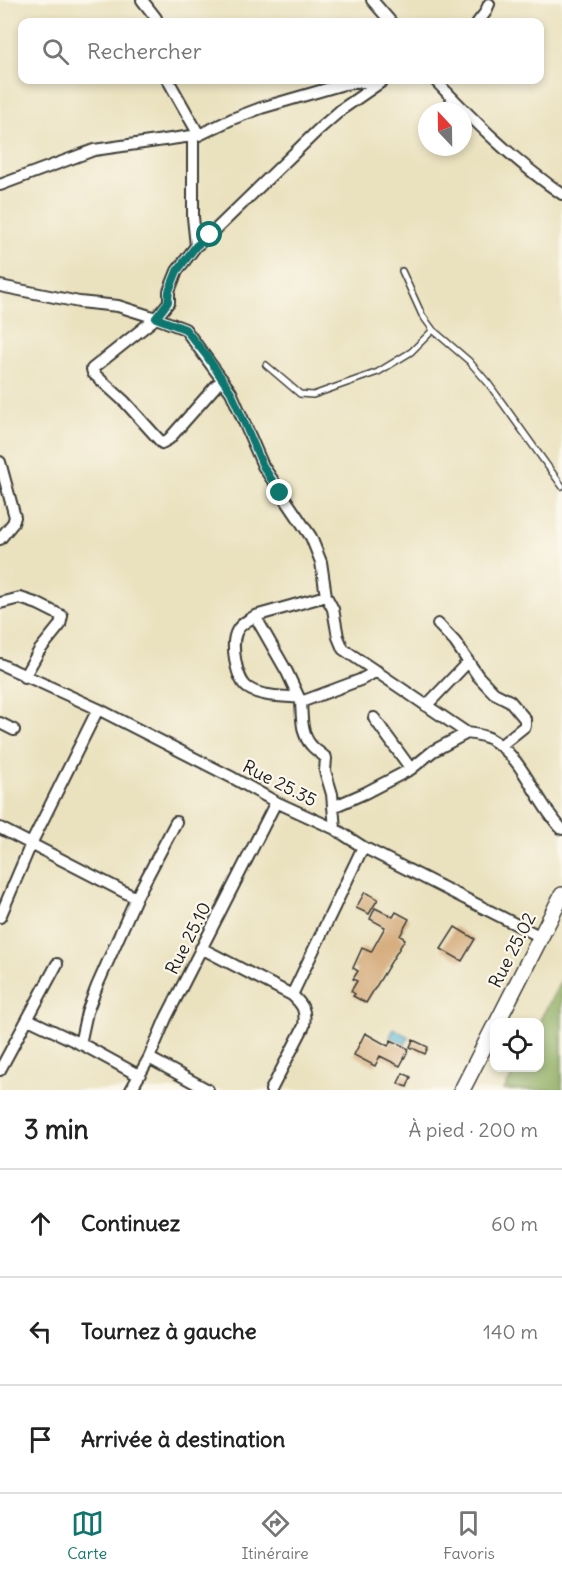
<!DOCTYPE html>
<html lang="fr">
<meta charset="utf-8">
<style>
:root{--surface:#fff;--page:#f6f6f6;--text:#222;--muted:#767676;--line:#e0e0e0;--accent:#0f766e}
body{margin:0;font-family:Delius,sans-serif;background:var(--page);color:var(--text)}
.controls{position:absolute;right:18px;bottom:18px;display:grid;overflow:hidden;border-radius:12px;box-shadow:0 3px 9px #0003}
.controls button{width:54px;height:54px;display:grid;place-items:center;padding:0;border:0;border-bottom:2px solid var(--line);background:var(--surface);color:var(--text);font:30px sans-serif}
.compass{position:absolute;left:418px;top:102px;width:54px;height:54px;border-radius:50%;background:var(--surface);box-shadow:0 3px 9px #0003;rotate:338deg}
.stop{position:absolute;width:18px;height:18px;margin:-14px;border:4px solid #0f766e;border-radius:50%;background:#fff}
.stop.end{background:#0f766e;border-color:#fff;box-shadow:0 2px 6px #0008}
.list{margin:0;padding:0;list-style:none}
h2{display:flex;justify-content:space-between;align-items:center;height:78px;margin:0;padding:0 24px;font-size:26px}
h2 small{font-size:20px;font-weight:400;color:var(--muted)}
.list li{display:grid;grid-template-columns:39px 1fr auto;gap:18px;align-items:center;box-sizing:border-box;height:108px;padding:0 24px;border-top:2px solid var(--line)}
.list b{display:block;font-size:22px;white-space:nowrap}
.list em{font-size:20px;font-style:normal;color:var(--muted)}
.icon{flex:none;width:33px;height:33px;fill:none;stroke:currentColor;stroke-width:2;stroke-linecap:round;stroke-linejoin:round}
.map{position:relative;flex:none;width:562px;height:1090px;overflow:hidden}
.search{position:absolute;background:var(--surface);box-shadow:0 3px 9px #0003;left:18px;right:18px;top:18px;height:66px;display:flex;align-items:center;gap:15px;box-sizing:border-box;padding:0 21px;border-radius:12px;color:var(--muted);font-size:22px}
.sheet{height:402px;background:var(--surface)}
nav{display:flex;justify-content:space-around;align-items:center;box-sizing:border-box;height:84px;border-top:2px solid var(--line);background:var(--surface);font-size:16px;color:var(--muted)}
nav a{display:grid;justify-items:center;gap:3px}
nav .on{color:var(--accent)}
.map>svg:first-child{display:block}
.forest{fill:#8dac60;stroke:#54643e;stroke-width:1.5}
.water{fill:#59bad8;stroke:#3a6b7a;stroke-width:1.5}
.building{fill:#d6ad7f}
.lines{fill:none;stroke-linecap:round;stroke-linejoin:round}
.lane-casing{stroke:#3b3a34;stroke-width:8}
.street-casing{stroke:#3b3a34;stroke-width:14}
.primary-casing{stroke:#3b3a34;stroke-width:18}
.lane{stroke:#fff;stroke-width:5}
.street{stroke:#fff;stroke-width:10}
.primary{stroke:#fff;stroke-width:15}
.route{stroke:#0f766e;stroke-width:8}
.labels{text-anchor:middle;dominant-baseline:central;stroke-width:4.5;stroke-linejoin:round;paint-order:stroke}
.street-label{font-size:18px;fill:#1c1c1c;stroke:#fbf7ec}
</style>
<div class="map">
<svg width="562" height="1090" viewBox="0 0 562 1090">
<rect width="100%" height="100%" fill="#fbf7ec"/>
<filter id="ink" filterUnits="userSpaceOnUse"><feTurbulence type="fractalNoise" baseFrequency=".0167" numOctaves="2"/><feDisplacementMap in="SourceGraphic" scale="12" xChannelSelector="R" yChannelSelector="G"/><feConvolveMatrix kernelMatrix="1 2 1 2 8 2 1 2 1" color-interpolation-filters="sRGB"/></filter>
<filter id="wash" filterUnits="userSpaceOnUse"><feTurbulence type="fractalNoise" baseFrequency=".008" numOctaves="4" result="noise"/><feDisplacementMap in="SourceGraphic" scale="24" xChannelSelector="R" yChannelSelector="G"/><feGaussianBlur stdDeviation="1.35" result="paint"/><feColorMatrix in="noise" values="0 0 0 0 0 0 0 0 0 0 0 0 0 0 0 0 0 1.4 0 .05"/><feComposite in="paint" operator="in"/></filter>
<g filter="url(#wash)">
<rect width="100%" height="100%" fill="#eae1be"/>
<path class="forest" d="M562,979V1090H504L516,1068H540L539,1022Z"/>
<path class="water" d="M394,1029L409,1037L405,1044L390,1037Z"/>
<g id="blocks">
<path class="building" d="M365,892L378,899L369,914L356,908Z
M375,908L393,917L396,912L409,919L400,936L405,939L366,1003L353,996L355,994L351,991L357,981L353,979L358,971L353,968L362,948L371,952L385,927L370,919Z
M455,927L475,939L462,961L441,949Z
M365,1033L388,1046L391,1040L409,1049L400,1066L380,1056L375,1066L354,1055Z
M413,1040L428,1047L425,1054L410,1047Z
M403,1073L411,1077L407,1087L398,1083Z"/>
</g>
</g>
<g filter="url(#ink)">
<use href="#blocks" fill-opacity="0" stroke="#3b3a34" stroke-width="1.5"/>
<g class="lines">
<g class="lane-casing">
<path id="lane" d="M402,271L422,315L433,330L469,361L488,383L562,486
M266,365L300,394L313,395L378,372L411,352L433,330"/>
</g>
<g class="street-casing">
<path id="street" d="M142,0L156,18V22
M372,0L391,22
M478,22L485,13L489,4
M168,80L199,135
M435,80C474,121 514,161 562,194
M0,185L94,150L199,135L232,119L261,108L344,84L377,80
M196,246L210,235L318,130L342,109L384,80
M0,286L79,302L118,306L156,318L169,302V291L177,271L196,246L193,217V136
M222,379L169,439L162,443L125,402L93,373L92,369L156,318L185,329L231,392L263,466L311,537L321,562L326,596L333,609L338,637L343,649L467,733C474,734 482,735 489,738C525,758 535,802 562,829
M0,462L15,517L13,523L0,539
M0,603L20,598L38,604L62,616L60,625L39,651L24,677
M255,616C249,620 240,624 237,631C230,643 236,680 248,688C261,697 284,696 299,698
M438,624L455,642L478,676L494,693L510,701L525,719V726L500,746
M0,664L98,709L233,778L276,802L335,829L363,847L541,937
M301,702L287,672L255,616L326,596
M426,706L468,662
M374,718L411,769
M0,723L14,730
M333,807L365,793L411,769L433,751L467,733
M0,828L136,898
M335,829L332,794L325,771L326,758C321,753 315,750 311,745C301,734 302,716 301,702L360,680L377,671
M0,917L31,844L98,709
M201,948L292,995C303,1005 306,1010 304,1026L271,1090
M292,995L363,847
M28,1019L87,1047L138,1075
M80,1044L87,1012L97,986L136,898L176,822
M149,1058L208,1090
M0,1070L57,964
M131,1090L149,1058L166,1018L276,802"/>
</g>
<g class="primary-casing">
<path id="primary" d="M497,1023L562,895
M462,1090L494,1027"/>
</g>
<use href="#lane" class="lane"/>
<use href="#street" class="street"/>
<use href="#primary" class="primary"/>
</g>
</g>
<g class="lines" filter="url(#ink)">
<path class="route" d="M210,235L196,246L177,271L169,291L168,302L156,318L185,329L206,355L231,392L263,466L280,493"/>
</g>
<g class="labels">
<g class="street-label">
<text transform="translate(280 783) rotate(27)">Rue 25.35</text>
<text transform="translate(188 938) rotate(-63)">Rue 25.10</text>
<text transform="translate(512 950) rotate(-63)">Rue 25.02</text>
</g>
</g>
</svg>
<div class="controls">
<button><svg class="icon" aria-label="locate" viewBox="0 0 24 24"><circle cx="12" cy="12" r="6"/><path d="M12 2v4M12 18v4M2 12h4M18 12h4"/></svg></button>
</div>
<svg class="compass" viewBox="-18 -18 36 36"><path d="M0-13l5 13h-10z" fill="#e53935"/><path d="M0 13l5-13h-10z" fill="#767676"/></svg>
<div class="stop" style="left:210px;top:235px"></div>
<div class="stop end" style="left:280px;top:493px"></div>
<div class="search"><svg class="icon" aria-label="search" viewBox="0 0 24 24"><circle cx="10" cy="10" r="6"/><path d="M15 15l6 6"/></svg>Rechercher</div>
</div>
<section class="sheet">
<h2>3 min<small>À pied · 200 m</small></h2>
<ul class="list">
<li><svg class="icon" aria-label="ahead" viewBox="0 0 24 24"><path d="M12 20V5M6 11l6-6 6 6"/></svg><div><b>Continuez</b></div><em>60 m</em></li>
<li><svg class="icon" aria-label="left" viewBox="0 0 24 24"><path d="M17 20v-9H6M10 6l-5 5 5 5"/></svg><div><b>Tournez à gauche</b></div><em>140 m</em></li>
<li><svg class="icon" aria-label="arrive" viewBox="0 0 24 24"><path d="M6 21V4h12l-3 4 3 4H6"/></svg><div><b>Arrivée à destination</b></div></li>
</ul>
</section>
<nav>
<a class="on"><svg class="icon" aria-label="map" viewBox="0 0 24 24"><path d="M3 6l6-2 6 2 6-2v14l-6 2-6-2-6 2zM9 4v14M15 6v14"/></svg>Carte</a>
<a><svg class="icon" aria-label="directions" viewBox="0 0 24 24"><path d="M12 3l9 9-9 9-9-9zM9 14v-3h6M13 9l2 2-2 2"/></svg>Itinéraire</a>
<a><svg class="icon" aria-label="saved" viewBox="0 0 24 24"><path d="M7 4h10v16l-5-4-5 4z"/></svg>Favoris</a>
</nav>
